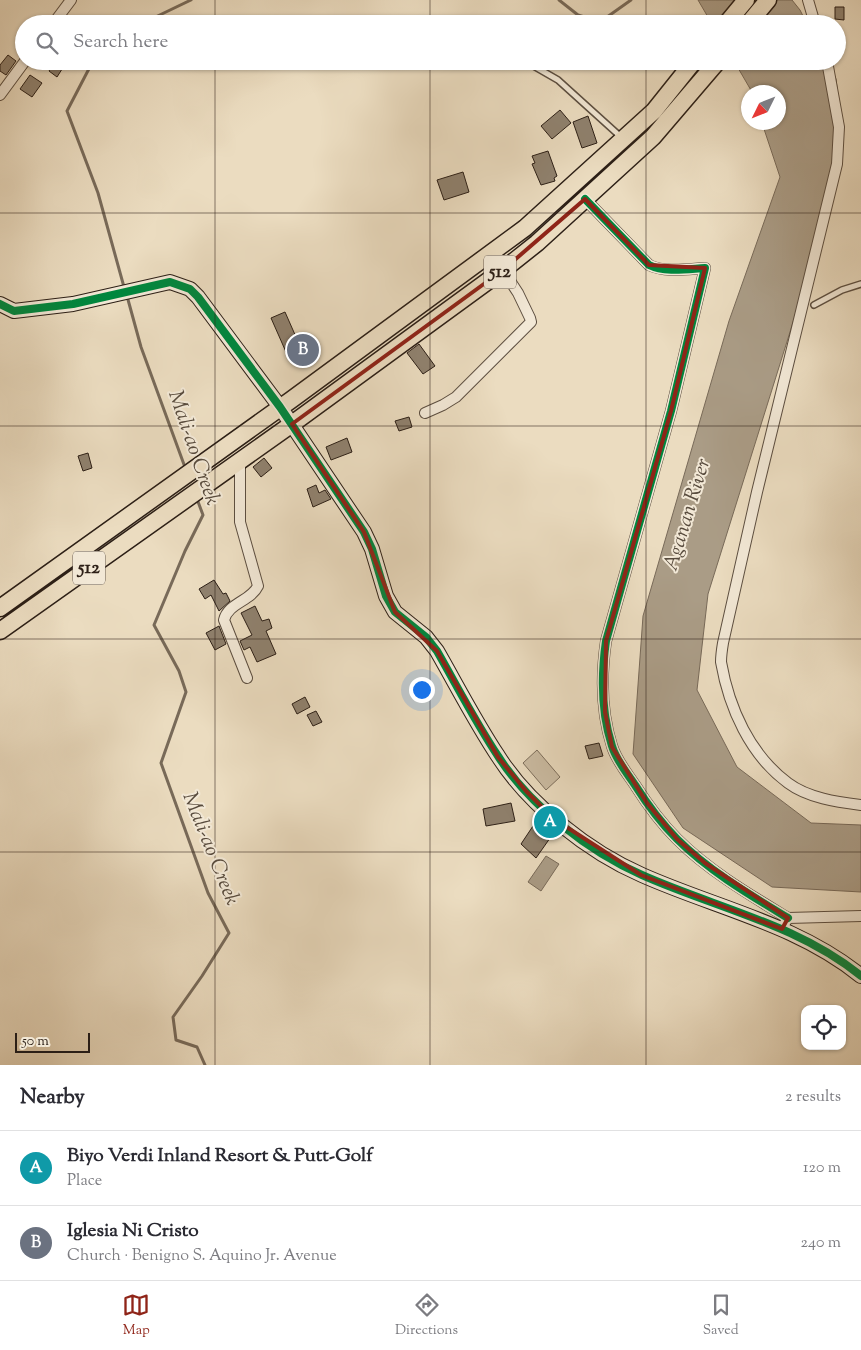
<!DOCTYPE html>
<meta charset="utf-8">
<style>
:root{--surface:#fff;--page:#f7f7f7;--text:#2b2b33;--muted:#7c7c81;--line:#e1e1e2;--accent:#8f2418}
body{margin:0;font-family:"Sorts Mill Goudy",serif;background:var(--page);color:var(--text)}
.controls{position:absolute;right:15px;bottom:15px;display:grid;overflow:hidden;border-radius:10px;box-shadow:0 1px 4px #0004}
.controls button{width:45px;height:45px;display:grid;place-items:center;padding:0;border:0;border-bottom:1px solid var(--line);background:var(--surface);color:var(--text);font:25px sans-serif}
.compass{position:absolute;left:741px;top:85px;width:45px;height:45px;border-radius:50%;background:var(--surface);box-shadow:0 1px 4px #0004;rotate:227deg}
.scale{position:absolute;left:15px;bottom:12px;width:75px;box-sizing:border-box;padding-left:5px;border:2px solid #2c1f16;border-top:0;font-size:14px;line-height:18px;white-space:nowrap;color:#2c1f16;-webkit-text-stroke:4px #f2e8d6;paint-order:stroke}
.you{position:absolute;left:421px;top:689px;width:18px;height:18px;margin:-12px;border:4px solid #fff;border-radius:50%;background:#1a73e8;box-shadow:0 0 0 8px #1a73e833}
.badge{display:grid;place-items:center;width:32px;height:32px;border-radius:50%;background:var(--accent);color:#fff;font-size:16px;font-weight:700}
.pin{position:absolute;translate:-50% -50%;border:2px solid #fff;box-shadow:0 1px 5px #0006}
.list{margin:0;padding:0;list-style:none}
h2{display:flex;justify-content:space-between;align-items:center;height:65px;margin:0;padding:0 20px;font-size:21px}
h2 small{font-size:16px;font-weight:400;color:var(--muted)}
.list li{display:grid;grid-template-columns:32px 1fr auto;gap:15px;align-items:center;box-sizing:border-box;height:75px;padding:0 20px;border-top:1px solid var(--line)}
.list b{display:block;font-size:19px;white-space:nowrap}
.list p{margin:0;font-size:16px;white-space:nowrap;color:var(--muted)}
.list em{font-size:16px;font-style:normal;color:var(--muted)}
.icon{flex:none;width:28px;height:28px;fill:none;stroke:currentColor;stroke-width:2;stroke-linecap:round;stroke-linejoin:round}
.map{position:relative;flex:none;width:861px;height:1065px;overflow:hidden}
.search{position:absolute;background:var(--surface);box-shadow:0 1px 4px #0004;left:15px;right:15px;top:15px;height:55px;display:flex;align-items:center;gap:12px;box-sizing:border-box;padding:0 18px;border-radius:28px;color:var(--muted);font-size:19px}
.sheet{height:215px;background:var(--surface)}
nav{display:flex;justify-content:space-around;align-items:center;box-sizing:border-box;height:70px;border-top:1px solid var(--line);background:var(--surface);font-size:14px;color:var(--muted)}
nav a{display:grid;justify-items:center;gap:2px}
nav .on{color:var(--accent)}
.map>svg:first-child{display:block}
.green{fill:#cbbca3;stroke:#7c6e5c}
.water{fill:#aa9c86;stroke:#786a59}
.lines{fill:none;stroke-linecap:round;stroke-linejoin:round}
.stream{stroke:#786a59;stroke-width:3}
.building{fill:#8f816e;stroke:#2c1f16}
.lane-casing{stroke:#5c4e40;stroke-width:8}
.street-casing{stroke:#5c4e40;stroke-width:12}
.secondary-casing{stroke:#2c1f16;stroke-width:16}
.primary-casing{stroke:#2c1f16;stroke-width:19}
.lane{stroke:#f2e8d6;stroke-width:5}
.street{stroke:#f2e8d6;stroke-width:10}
.secondary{stroke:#f2e8d6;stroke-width:14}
.primary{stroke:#ebdcc0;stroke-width:16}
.cycleway-casing{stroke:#f2e8d6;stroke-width:11}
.cycleway{stroke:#00873e;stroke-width:8}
.marked{fill:none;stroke:#8f2418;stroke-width:4;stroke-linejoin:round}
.grid{fill:none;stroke:#2c1f16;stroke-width:1;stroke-opacity:0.55}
.labels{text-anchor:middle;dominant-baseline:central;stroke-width:4;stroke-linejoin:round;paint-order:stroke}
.shield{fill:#f2e8d6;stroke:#675b50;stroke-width:1}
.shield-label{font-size:19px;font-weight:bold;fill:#2c1f16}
.water-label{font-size:21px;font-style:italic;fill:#584b3d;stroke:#f2e8d6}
</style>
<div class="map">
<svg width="861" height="1065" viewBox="0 0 861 1065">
<rect width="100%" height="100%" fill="#ebdcc0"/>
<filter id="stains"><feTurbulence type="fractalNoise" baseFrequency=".004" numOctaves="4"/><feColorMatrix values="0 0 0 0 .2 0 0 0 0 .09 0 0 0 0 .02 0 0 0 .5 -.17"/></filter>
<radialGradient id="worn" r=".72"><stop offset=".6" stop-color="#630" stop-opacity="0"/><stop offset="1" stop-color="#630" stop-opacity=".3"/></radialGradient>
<path class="green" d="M537,750L560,777L546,790L523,763Z"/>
<path class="water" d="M698,0H792L800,10L807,24H712Z
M734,61H827L836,79L842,131L795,316L708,594L697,690L737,767L811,823L861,825V892L772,887L683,828L633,754L643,616L729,321L780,177L762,123L778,122V92H752Z
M546,856L559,864L541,891L528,882Z"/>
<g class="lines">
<path class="stream" d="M559,0L578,15L600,22L631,0
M141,24L191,0
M93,61L67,111L98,193L124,287
M127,296L141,347L186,470
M197,499L203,515L185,551L154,625L179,671L186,692L161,763L208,893L229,933L202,976L173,1017L176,1040L197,1047L205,1065"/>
</g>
<path class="building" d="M835,7H844V20L835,19Z
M8,55L16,61L6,75L0,71V65Z
M56,61L64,66L57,77L49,71Z
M30,75L42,83L32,97L20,89Z
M560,110L571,123L552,139L541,126Z
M588,116L597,143L582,148L573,122Z
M548,151L557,176L554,178L555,181L541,185L532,164L535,163L532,156Z
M463,172L469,192L444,200L437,180Z
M285,312L300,346L286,352L271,318Z
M419,344L435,366L423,374L407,353Z
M409,417L412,427L399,431L395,421Z
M347,438L352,452L331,460L326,447Z
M88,453L92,468L83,471L78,456Z
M264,458L272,468L261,477L253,467Z
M316,485L319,493L325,490L331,499L313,507L307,489Z
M214,580L223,594L226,593L230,601L219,611L211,595L205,599L199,589Z
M255,606L262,621L269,619L272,628L266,631L276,654L257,662L250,647L244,650L240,641L252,635L241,613Z
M219,626L226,644L215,650L206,633Z
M305,697L310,707L297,714L292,704Z
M316,711L322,722L313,726L307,715Z
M599,743L603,756L589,759L585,746Z
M511,803L515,821L486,826L483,809Z
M539,817L555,831L536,858L521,844Z"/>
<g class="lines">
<g class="lane-casing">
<path id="lane" d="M525,61L558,80L621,137
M814,305L842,290L861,284"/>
</g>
<g class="street-casing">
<path id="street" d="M808,0L815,24
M53,24L71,0
M827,61L839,127L837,164L757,492L723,643C722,649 721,656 721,662C729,708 750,755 788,783C808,798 837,802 861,805
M0,95L25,61
M585,199L649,265C665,273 688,269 705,268L671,411L606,641C601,676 601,712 612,746C616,760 627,773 635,785C647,804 661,823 677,839C709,871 750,895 788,918
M425,413L443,405L456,397L531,322L530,318L518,293L503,270
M240,461V522L258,586C251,601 228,603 224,620L247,678
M785,923L788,918L861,916"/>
</g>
<g class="secondary-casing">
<path id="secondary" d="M0,304L14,311L73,304L170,282L190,289L198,297L280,407L364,532L372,549L386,596L395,612L426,637L437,651C457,686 476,723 498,756C529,805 589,852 642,875C716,908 797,924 861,976"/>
</g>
<g class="primary-casing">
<path id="primary" d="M726,24L746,0
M748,24L768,0
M0,608L291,400L525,228L654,111L694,61
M0,631L292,424L503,270L537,243L653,137L718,61"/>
</g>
<use href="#lane" class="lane"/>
<use href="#street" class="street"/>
<use href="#secondary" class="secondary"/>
<use href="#primary" class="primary"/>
<g class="cycleway-casing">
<path id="cycleway" d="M585,199L649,265C665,273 688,269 705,268L671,411L606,641C601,676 601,712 612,746C616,760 627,773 635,785C647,804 661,823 677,839C709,871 750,895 788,918
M0,304L14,311L73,304L170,282L190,289L198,297L280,407L364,532L372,549L386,596L395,612L426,637L437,651C457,686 476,723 498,756C529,805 589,852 642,875C716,908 797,924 861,976"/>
</g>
<use href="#cycleway" class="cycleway"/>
</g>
<path class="marked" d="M585,199L649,265L705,268L671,411L606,641L605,712L612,747L647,803L677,839L705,863L788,918L782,929L641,875L554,819L526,791L498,757L437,651L395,612L364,532L292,424L503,270Z"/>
<path class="grid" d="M215,0V24M430,0V24M646,0V24M215,61V1065M430,61V1065M646,61V1065M0,213H861M0,426H861M0,639H861M0,852H861"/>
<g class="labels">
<g class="shield">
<rect x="484" y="255.5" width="32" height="33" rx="4"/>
<rect x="73" y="551.5" width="32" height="33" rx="4"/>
</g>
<g class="shield-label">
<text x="500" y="272">512</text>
<text x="89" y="568">512</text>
</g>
<g class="water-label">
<text transform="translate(193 448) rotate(71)">Mali-ao Creek</text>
<text transform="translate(688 515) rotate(-73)">Aganan River</text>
<text transform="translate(210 849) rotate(68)">Mali-ao Creek</text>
</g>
</g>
<rect width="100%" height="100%" filter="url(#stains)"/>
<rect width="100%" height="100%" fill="url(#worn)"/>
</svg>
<div class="controls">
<button><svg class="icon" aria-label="locate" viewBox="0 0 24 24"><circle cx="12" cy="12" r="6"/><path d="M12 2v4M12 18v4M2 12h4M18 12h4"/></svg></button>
</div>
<svg class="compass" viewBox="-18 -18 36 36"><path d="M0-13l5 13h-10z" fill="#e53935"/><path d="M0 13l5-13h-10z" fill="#7c7c81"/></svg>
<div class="scale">50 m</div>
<div class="you"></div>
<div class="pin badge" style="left:550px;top:822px;background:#0f9aa8">A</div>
<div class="pin badge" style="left:303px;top:350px;background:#6b7280">B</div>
<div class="search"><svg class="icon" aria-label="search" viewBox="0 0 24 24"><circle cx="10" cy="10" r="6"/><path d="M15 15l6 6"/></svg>Search here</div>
</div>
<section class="sheet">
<h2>Nearby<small>2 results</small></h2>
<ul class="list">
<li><span class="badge" style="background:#0f9aa8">A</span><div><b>Biyo Verdi Inland Resort &amp; Putt-Golf</b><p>Place</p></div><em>120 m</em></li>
<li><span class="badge" style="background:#6b7280">B</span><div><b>Iglesia Ni Cristo</b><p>Church · Benigno S. Aquino Jr. Avenue</p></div><em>240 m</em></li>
</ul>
</section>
<nav>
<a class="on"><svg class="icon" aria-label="map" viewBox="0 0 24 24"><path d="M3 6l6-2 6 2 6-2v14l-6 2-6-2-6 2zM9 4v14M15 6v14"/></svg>Map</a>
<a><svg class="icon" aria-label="directions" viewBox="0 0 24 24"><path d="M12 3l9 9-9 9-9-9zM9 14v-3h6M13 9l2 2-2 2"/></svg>Directions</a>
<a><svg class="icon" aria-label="saved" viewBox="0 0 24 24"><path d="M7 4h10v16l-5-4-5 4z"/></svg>Saved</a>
</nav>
